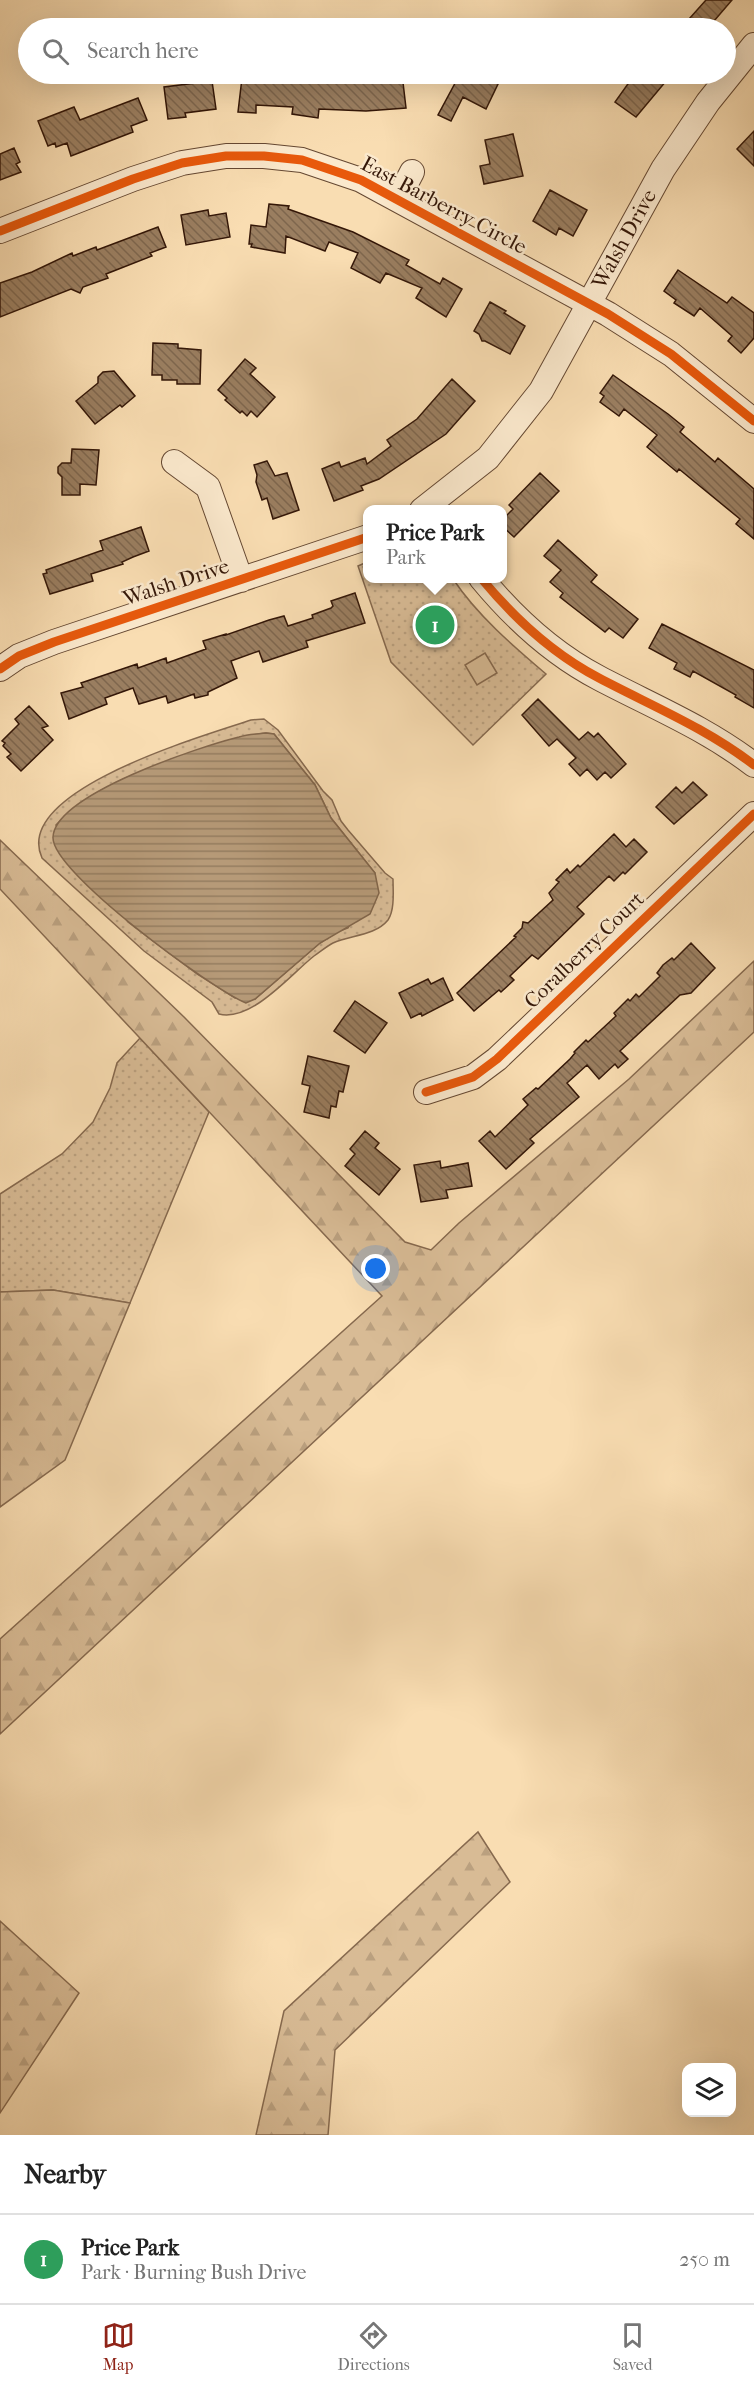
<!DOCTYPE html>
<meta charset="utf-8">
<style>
:root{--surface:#fff;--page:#f2f2f2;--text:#222;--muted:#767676;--line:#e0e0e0;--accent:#8f2418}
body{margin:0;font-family:"IM FELL French Canon",serif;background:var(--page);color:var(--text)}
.controls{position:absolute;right:18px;bottom:18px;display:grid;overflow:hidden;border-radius:12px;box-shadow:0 6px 24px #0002}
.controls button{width:54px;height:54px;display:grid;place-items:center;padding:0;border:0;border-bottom:2px solid var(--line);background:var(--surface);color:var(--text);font:30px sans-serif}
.you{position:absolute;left:376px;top:1269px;width:21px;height:21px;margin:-15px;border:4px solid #fff;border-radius:50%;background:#1a73e8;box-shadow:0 0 0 9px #1a73e833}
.badge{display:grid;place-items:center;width:39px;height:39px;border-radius:50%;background:var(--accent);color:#fff;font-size:20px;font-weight:700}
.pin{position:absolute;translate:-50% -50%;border:3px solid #fff;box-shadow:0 2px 6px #0006}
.popup{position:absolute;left:363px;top:505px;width:144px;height:78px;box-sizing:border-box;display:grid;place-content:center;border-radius:12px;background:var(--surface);filter:drop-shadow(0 2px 4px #0005);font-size:20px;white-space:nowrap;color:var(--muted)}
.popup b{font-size:22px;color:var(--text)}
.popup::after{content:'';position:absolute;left:50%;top:100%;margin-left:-12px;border:12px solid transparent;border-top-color:var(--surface)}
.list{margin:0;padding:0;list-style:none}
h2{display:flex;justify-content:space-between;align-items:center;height:78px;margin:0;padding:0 24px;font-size:26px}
h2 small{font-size:20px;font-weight:400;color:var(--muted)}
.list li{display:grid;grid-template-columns:39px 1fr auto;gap:18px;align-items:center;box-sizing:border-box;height:90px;padding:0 24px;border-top:2px solid var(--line)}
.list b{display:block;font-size:22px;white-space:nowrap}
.list p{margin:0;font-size:20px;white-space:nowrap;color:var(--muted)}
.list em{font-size:20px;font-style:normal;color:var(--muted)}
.icon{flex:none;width:33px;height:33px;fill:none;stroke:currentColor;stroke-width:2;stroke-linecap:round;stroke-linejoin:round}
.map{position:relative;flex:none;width:754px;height:2135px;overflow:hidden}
.search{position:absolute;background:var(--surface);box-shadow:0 6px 24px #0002;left:18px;right:18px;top:18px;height:66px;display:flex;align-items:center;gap:15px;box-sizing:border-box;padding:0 21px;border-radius:33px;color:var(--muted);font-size:22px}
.sheet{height:168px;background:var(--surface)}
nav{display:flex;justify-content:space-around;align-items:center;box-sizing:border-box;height:84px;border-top:2px solid var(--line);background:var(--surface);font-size:16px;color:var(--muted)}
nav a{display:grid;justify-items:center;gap:3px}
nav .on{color:var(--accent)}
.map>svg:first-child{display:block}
.green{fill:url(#green-dots);stroke:#86694e;stroke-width:1.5;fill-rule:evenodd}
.forest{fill:url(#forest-firs);stroke:#86694e;stroke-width:1.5}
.pitch{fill:#d8bb95;stroke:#86694e;stroke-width:1.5}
.water{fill:url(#water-rules);stroke:#82664b;stroke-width:1.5}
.building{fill:url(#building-back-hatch);stroke:#341708;stroke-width:1.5}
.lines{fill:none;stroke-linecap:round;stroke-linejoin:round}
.minor-casing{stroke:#654832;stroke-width:26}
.minor{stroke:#fbe9cd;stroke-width:24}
.cycleway-casing{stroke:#fbe9cd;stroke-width:13}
.cycleway{stroke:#e8590c;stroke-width:9}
.labels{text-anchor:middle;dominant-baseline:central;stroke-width:5;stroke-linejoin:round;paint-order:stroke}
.street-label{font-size:21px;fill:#341708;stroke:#fbe9cd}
</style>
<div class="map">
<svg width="754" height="2135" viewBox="0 0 754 2135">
<defs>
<pattern id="green-dots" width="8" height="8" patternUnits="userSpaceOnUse" patternTransform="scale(1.5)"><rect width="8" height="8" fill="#d8bb95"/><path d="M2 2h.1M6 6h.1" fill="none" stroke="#baa07f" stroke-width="1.8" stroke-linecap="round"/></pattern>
<pattern id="forest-firs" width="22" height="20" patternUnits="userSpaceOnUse" patternTransform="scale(1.5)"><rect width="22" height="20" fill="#d8bb95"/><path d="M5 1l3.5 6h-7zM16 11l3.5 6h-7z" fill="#baa07f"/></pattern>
<pattern id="water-rules" width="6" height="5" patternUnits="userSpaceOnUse" patternTransform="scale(1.5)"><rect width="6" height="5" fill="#b69a78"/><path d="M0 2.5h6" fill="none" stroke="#957d60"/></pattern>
<pattern id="building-back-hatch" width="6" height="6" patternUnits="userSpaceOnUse" patternTransform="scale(1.5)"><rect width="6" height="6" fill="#9a7e60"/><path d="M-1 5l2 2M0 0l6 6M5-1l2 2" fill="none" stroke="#7e664d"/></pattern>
</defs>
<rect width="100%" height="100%" fill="#f9ddb2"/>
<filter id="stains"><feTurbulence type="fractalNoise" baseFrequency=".00333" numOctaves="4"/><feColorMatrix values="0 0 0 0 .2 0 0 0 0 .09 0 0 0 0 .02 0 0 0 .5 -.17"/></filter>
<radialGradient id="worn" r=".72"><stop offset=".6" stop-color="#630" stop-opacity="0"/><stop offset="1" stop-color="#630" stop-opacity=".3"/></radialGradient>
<path class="green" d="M367,562L368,578L453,579C478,616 512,645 546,674L473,745L391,662L358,566Z
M264,719L278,730L323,791L332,800L341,821L348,830L385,873L393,879C393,890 395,910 388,920C375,936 350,935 333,943C327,946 320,952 314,956C291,974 252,1022 219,1014L212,1002L144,951L42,858C11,790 207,735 251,720ZM266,733L274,734L315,785L331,818L375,873L348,928L337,932L320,943L255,999L235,998L197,974L128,922L56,825C92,787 138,772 186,756C213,746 238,736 266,733Z
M140,1038L209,1112L130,1303L53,1290L0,1292V1194L62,1154L93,1122L110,1088L117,1063Z"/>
<path class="forest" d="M0,840L184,1017L405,1242L431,1250L459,1223L629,1079L754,961V1032L0,1734V1639L382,1296L0,889Z
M53,1290L130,1303L65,1460L0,1507V1292Z
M478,1832L510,1882L335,2050L328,2135H256L284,2011Z
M0,1921L79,1993L0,2113Z"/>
<path class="pitch" d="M485,653L497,673L477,685L465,665Z"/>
<path class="water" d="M266,733L274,734L315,785L331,818L375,873L379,893L370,914L320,943L255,999L246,1003C212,989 51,872 53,837C55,794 202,746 239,737C248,734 258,734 266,733Z"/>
<path class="building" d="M706,0H732L708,28H681Z
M365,74H402L406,108L366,111L319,109L318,118L292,114L293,107L256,105V113L238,112L242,78L310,81L317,75L366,82Z
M460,74H478L498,84L486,109L463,97L451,121L438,115Z
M635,74H658L667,80L636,117L615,102Z
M212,81L216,109L185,113L186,117L168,119L164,87Z
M138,98L147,120L131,126L133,132L71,156L67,143L56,147L55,143L48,146L38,121L74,107L80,120Z
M754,131V166L737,149Z
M513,134L523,176L484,184L480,166L490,164L485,140Z
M14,148L20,162L16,164L21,172L0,180V154Z
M550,190L587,210L573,236L559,228L556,235L533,221Z
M269,204L289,206L288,209L353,232L409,260L406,265L440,284L443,278L462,289L446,317L416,298L422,288L386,273L380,283L351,268L358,253L329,242L325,251L286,236L285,253L251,247L252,244H249L251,225L266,227Z
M208,210L209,216L226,213L230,237L186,245L181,215Z
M158,227L166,247L150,253L152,256L106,274L108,278L83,287L80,293L71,289L0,317V283L32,272L72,253L73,256L96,247L97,250Z
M678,270L727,303L732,297L754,313V338L741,353L728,341L732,336L700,308L694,316L674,303L676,300L664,291Z
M490,302L506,311L504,313L525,326L510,354L485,341H482L479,334L474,331Z
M153,343L178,344V348L201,350L200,384H177V380H162V375H152Z
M245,359L256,368L250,374L275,397L257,417L251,411L247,416L242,411L240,413L225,400L227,398L218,390Z
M114,371L135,396L122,407L120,405L95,424L76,401L98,383V377L103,372Z
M613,375L668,414L684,427L680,432L715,462L718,458L754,489V539L736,524L740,519L679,469L677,472L647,447L657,435L624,409L619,416L600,402L604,396L600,393Z
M452,379L475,401L446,434L379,479L361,486L363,490L334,501L322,469L339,462L341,467L365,458L367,464L391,446L387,440L417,419Z
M72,449L99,450L96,485L80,484V495H62V477L58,473V467L62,463H71Z
M267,461L275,476L287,473L299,510L273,519L267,498L262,500L256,482L257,475L254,465Z
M540,473L559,491L514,537L502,526V520L513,509L509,505Z
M141,527L149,551L133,557L122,562L123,564L91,574L93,581L50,594L43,574L47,573L46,570L103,550L100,541Z
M558,540L597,575L591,582L638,619L623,638L609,628L605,632L570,605L560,597L563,593L550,582L561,570L544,556Z
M355,593L365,623L306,641L308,647L263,662L259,651L231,661L237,678L208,692V695L195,698L194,694L168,703L166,696L139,704L133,688L105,698L107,704L69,719L61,693L83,687L81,683L137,664L138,668L166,658L167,663L206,649L203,641L226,634V635L269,620L284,616L288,626L313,618L312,615L331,608L333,606L331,601Z
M662,624L754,670V708L735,697L736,695L693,671L690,677L674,669L677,663L649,648Z
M538,699L579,740L588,732L594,737L598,733L626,764L611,778L605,772L597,780L587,769L580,776L569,764L576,758L557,739L549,746L522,715Z
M29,706L48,726L42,728L53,740L21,771L7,757L11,754L3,746L5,743L2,741L19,724L15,719Z
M693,782L707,795L674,824L656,807L676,787L682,793Z
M614,834L626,847L634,839L647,852L625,874L623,872L614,881L609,876L577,907L584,914L538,959L532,955L510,976L514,980L501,992L499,990L474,1011L457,993L516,937L514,936L522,928L523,922L528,923L553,900L549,893L559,882L556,880L567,869L570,873L578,865L580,867Z
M691,943L715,968L691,993L680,995L620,1051L628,1059L618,1068L615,1064L599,1079L587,1065L567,1083L579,1097L530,1139L534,1143L506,1169L479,1141L490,1131L495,1137L528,1105L523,1099L536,1088L538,1089L570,1059L575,1053L574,1052L586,1040L588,1042L616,1016L614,1013L628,999L630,1001L636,994L639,997L660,976L657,973L663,965L672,958L674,960Z
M443,978L453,1000L422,1016L421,1013L411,1018L399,993L428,979L431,984Z
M355,1001L387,1023L365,1053L334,1031Z
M308,1056L349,1066L343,1092L339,1091L336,1107L331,1106L329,1118L304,1112L310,1086L302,1084Z
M365,1131L379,1143L375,1148L400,1169L379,1195L345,1166L355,1154L350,1149Z
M440,1161L441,1168L468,1163L472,1186L446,1190L448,1198L421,1202L414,1165Z"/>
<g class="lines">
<g class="minor-casing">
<path id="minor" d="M398,199L412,172
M0,231L133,179L182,163L226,156H264L302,160L361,180L608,314L671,354L754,421
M174,462L208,487L241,580
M422,510L488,458L541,391L663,169L708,102L754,45
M481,578C514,618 553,654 599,678C652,706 706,728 754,765
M0,669L19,656L54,642L368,537
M426,1092L473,1077L497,1059L754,814"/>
</g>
<use href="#minor" class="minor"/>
<g class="cycleway-casing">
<path id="cycleway" d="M0,231L133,179L182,163L226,156H264L302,160L361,180L608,314L671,354L754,421
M481,578C514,618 553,654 599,678C652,706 706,728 754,765
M0,669L19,656L54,642L368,537
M426,1092L473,1077L497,1059L754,814"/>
</g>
<use href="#cycleway" class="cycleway"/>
</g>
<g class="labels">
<g class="street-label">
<text transform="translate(444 205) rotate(28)">East Barberry Circle</text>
<text transform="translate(624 239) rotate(-61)">Walsh Drive</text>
<text transform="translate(176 582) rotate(-18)">Walsh Drive</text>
<text transform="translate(584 950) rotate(-44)">Coralberry Court</text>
</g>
</g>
<rect width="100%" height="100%" filter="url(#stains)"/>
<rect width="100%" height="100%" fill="url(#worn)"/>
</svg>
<div class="controls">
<button><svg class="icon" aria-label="layers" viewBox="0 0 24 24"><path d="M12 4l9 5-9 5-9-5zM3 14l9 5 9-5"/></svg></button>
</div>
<div class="you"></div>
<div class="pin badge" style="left:435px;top:625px;background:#2e9e5b">1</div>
<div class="popup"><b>Price Park</b>Park</div>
<div class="search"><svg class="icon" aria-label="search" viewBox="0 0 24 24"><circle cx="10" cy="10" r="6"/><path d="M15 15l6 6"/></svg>Search here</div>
</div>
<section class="sheet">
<h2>Nearby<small></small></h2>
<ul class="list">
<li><span class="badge" style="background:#2e9e5b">1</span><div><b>Price Park</b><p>Park · Burning Bush Drive</p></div><em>250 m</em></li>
</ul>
</section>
<nav>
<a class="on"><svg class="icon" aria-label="map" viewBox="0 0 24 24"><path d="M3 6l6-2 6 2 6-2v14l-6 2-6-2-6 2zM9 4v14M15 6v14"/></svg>Map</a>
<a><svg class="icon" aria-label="directions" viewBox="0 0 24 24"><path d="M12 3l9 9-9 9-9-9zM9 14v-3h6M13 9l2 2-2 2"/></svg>Directions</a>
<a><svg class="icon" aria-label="saved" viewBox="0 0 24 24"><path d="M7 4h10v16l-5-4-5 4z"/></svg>Saved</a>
</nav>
